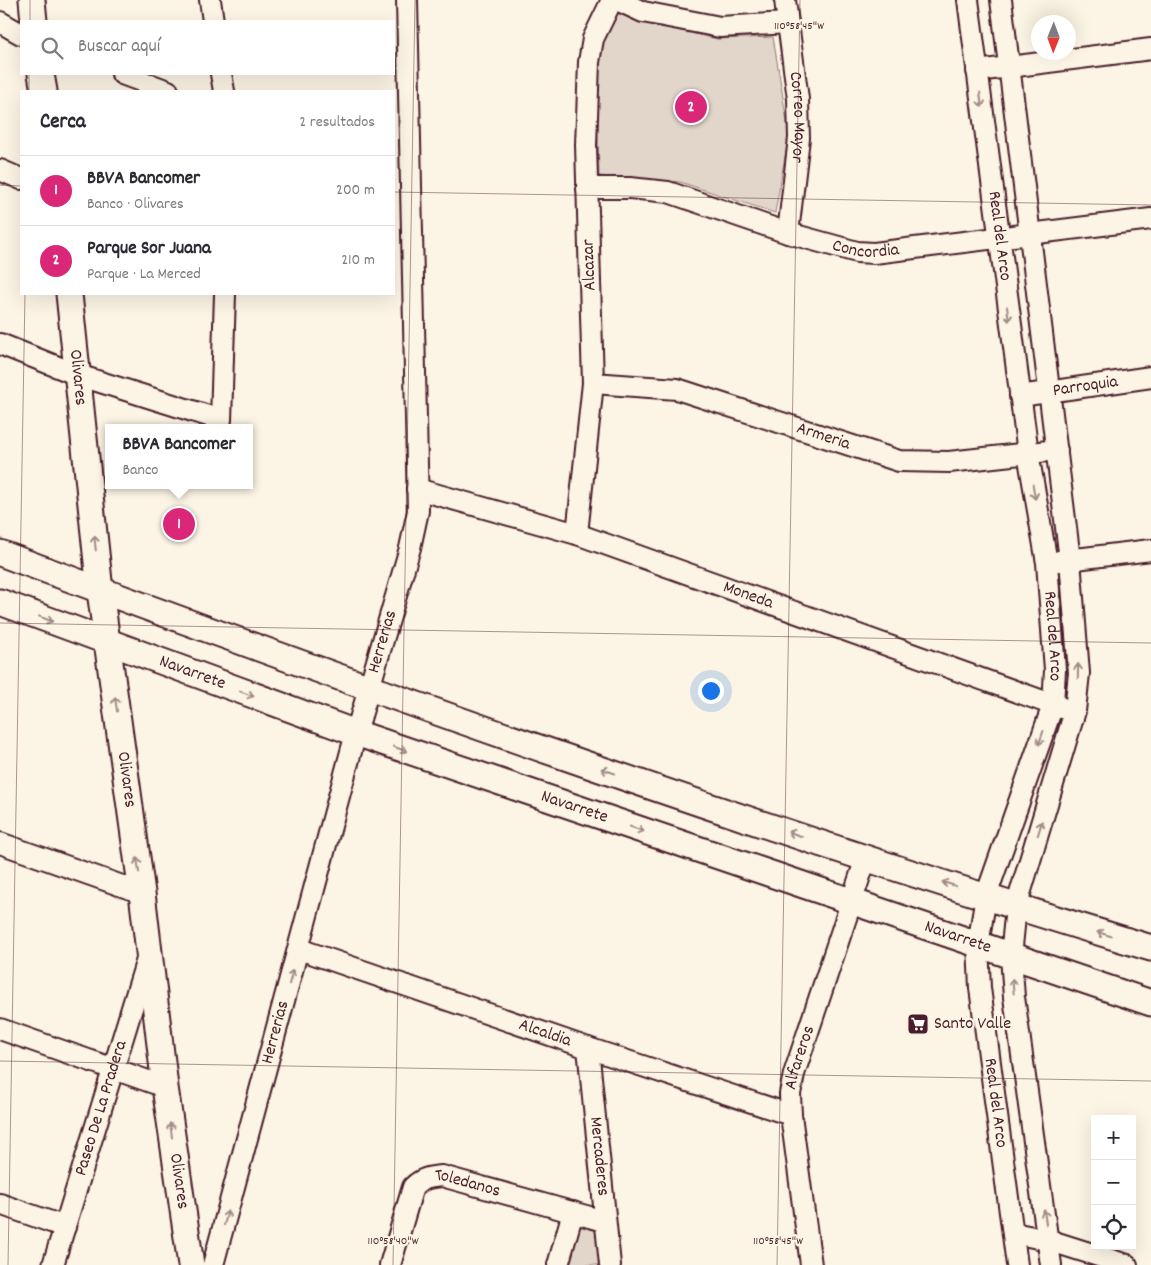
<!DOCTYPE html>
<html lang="es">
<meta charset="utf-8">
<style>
:root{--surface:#fff;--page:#f2f2f3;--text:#2b2b33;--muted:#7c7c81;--line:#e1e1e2;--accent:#db2777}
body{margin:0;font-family:Dekko,sans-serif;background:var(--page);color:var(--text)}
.controls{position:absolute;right:15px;bottom:15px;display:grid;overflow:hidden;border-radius:0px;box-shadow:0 5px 20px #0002}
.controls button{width:45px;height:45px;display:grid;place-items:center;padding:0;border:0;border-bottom:1px solid var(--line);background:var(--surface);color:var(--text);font:25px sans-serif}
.compass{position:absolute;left:1031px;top:15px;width:45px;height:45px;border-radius:50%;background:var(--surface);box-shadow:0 5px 20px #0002;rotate:181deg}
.you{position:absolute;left:710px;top:690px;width:18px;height:18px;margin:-12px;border:4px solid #fff;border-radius:50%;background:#1a73e8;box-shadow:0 0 0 8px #1a73e833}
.badge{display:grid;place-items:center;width:32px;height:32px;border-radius:50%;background:var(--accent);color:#fff;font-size:16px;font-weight:700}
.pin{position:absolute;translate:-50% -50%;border:2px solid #fff;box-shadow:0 1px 5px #0006}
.popup{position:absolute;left:105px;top:424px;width:148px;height:65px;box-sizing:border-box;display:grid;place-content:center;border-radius:0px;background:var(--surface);filter:drop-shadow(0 1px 4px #0005);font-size:16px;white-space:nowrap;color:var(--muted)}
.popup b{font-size:19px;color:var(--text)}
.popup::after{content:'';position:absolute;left:50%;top:100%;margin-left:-10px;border:10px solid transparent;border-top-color:var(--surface)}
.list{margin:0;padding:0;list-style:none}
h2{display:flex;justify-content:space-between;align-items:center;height:65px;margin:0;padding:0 20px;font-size:21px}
h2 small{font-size:16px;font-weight:400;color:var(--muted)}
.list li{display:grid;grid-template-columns:32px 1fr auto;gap:15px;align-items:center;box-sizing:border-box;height:70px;padding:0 20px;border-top:1px solid var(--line)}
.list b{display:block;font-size:19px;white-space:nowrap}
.list p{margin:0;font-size:16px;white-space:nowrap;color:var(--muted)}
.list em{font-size:16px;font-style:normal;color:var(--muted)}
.icon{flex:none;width:28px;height:28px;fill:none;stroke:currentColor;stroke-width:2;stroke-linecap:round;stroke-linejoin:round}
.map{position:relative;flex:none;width:1151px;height:1265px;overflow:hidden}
.search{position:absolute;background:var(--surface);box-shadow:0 5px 20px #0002;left:20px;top:20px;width:375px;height:55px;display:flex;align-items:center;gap:12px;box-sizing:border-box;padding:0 18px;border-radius:0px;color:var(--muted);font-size:19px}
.panel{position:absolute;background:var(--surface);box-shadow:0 5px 20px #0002;left:20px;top:90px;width:375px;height:205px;border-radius:0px}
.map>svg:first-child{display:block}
.green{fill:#e2d5ca;stroke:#967a7a}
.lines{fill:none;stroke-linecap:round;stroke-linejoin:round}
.minor-casing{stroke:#4a1f2b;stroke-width:24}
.major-casing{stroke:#4a1f2b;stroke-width:29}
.minor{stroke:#fcf5e5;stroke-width:20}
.major{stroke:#fcf5e5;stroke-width:25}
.oneway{stroke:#a38a88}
.ticks{fill:none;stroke:#4a1f2b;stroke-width:1;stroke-opacity:0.45}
.labels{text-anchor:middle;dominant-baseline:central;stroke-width:4.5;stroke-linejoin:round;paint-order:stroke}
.street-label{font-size:18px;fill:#4a1f2b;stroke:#fcf5e5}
.poi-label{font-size:18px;fill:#4a1f2b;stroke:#fcf5e5;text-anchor:start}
.ticks-label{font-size:12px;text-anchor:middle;fill:#4a1f2b;stroke:#fcf5e5;stroke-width:4.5;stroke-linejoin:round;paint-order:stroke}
</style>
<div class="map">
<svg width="1151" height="1265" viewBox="0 0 1151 1265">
<rect width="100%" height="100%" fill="#fcf5e5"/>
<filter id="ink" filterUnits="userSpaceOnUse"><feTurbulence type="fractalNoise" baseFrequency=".02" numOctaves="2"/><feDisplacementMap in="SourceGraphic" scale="10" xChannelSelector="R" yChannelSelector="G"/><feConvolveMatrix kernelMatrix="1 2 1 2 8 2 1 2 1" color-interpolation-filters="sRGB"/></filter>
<g filter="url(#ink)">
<path class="green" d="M615,7L664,27L717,39L773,37L789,134L775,213L680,182L599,176L596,60Z
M589,1221L598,1225L602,1265H565L577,1229Z"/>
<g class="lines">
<g class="minor-casing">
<g id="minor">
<path d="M210,0L213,21"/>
<path d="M617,0L643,12L720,27L788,23"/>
<path id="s1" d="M785,0L798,99L799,138L788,233"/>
<path id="s2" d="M968,0L1028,453L1047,563L1055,670L1053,705L986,896L978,945L980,988L1017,1265"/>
<path d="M1001,0L1070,560L1079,673L1075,711L1016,907L1011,956L1014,997L1051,1265"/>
<path d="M0,22L21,34"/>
<path d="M977,71L1151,49"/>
<path d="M122,74L168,91"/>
<path d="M221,74L224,91"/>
<path d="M0,170L21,179"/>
<path id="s3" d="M587,188H630L668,192L788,233L857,252L874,253L1151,219"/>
<path d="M0,344L78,375L221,420L225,294"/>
<path id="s4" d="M593,383L677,389L899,461L949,462L1057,450"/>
<path id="s5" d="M1020,396L1151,377"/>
<path id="s6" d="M417,489L577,534L1065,709"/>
<path d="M577,534L593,383L586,145L589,62L593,39L612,0"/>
<path d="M1059,561L1151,550"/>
<path d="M0,843L142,893"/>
<path id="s7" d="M299,949L588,1048L791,1115"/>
<path d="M0,1029L165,1087"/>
<path id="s8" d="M588,1048L610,1265"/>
<path d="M0,1204L65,1227"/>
<path d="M1013,1233L1048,1240L1127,1265"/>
<path id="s9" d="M53,1265L148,956"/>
<path id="s10" d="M213,1265L356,733L410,548L418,511L407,0"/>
<path id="s11" d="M390,1265L413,1187C422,1178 430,1177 442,1176L604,1221"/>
<path d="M558,1265L573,1212"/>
<path id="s12" d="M811,1265L791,1115L790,1094L794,1074L866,858"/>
</g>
</g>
<g class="major-casing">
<g id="major">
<path d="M32,0L34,21"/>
<path d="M41,74L44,91"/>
<path id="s13" d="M69,294L100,591L142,893L165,1087L191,1265"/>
<path d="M0,553C380,694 763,831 1151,948"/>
<path id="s14" d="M0,602L356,733L1151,1003"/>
</g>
</g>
<use href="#minor" class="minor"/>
<use href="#major" class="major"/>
</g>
<defs><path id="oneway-shaft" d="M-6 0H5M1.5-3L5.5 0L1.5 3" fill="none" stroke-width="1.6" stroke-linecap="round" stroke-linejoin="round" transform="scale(1.25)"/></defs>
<g class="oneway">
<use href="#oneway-shaft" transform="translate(981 100) rotate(83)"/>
<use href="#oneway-shaft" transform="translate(1008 314) rotate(82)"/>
<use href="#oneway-shaft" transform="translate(1034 492) rotate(80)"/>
<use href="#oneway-shaft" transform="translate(95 543) rotate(-96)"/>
<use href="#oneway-shaft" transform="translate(46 619) rotate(21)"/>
<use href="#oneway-shaft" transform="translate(1078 671) rotate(-89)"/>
<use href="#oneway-shaft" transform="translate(247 694) rotate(20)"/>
<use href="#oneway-shaft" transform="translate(116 704) rotate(-98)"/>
<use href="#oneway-shaft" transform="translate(1041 738) rotate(109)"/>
<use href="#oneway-shaft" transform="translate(400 749) rotate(19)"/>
<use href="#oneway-shaft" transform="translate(608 771) rotate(-161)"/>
<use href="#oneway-shaft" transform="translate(1040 828) rotate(-73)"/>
<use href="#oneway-shaft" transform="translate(637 829) rotate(19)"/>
<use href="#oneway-shaft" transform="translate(795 834) rotate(-161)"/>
<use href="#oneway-shaft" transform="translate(138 865) rotate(-98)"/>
<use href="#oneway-shaft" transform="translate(949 884) rotate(-162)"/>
<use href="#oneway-shaft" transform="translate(1104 934) rotate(-163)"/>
<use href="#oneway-shaft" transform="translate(291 977) rotate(-75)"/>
<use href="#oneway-shaft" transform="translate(1013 986) rotate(-95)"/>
<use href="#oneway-shaft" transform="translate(171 1130) rotate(-98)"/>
<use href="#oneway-shaft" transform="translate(1045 1217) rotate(-98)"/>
<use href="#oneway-shaft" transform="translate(226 1218) rotate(-75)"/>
</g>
</g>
<path class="ticks" d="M30,21V0M29,91V74M0,185L21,186M394,192L1151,205M0,623L1151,643M0,1061L1151,1081M8,1265L25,294M393,1265L415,0M777,1265L800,0"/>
<defs>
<g id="supermarket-square" transform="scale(1.125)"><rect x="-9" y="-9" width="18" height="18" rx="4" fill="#4a1f2b" stroke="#fcf5e5"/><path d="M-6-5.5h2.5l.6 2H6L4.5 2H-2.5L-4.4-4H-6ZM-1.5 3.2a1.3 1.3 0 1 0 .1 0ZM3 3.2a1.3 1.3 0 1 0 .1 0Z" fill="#fff"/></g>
</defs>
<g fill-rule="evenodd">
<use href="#supermarket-square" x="918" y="1024"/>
</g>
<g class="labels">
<g class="street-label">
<text stroke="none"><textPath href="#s1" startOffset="118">Correo Mayor</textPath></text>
<text stroke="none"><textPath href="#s2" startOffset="238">Real del Arco</textPath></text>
<text stroke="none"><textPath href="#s3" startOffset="288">Concordia</textPath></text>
<text transform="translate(590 265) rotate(-92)">Alcazar</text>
<text stroke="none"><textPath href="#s13" startOffset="84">Olivares</textPath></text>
<text stroke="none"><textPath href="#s5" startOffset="66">Parroquia</textPath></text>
<text stroke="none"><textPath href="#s4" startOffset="238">Armeria</textPath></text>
<text stroke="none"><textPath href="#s6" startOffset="348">Moneda</textPath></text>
<text stroke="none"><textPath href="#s2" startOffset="642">Real del Arco</textPath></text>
<text stroke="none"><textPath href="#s10" startOffset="646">Herrerias</textPath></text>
<text stroke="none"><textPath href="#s14" startOffset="205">Navarrete</textPath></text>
<text stroke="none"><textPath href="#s13" startOffset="489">Olivares</textPath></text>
<text stroke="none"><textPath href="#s14" startOffset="610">Navarrete</textPath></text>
<text stroke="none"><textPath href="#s14" startOffset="1015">Navarrete</textPath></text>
<text stroke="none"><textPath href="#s10" startOffset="241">Herrerias</textPath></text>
<text stroke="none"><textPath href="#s7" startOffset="260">Alcaldia</textPath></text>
<text stroke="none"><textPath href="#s12" startOffset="210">Alfareros</textPath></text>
<text stroke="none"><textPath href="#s2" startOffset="1122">Real del Arco</textPath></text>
<text stroke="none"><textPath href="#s9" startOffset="164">Paseo De La Pradera</textPath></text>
<text stroke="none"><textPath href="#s8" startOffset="109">Mercaderes</textPath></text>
<text stroke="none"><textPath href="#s13" startOffset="894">Olivares</textPath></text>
<text stroke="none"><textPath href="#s11" startOffset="140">Toledanos</textPath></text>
</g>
<g class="poi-label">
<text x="934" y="1024">Santo Valle</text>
</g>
</g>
<g class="ticks-label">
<text x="799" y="29">110°58'45"W</text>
<text x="393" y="1244">110°58'40"W</text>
<text x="778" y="1244">110°58'45"W</text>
</g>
</svg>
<div class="controls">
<button>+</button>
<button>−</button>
<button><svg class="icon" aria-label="locate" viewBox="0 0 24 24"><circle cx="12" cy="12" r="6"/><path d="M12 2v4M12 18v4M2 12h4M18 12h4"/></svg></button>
</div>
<svg class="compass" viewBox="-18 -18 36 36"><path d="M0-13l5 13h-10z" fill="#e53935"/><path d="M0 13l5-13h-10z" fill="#7c7c81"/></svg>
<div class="you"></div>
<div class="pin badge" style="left:179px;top:524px">1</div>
<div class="popup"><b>BBVA Bancomer</b>Banco</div>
<div class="pin badge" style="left:691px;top:107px">2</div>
<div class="search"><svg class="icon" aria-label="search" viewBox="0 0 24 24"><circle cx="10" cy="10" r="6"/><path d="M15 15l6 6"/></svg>Buscar aquí</div>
<section class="panel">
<h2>Cerca<small>2 resultados</small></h2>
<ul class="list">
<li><span class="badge">1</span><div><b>BBVA Bancomer</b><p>Banco · Olivares</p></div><em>200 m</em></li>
<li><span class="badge">2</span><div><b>Parque Sor Juana</b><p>Parque · La Merced</p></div><em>210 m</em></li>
</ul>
</section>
</div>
